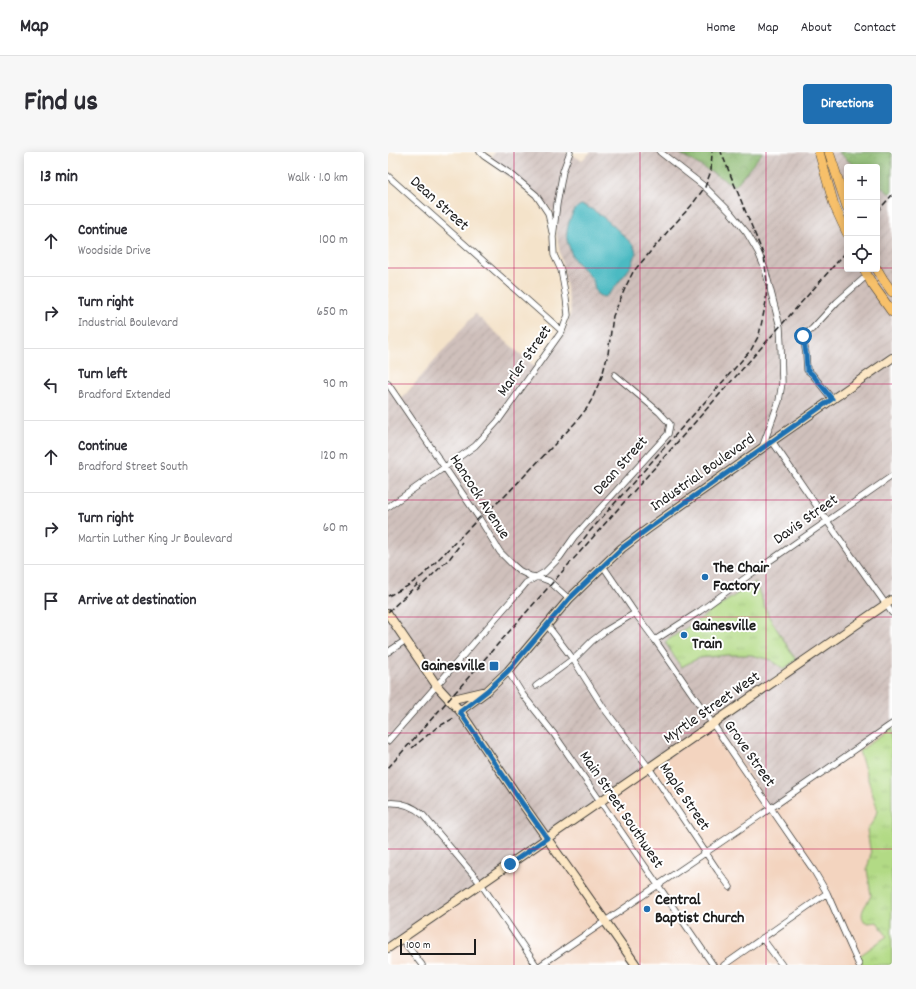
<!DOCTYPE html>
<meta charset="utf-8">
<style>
:root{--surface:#fff;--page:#f7f7f7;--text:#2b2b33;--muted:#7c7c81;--line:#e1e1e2;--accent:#1f6fb2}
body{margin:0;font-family:Dekko,sans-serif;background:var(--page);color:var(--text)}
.controls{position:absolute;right:12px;top:12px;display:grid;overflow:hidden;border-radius:4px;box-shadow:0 2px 10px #0003}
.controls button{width:36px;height:36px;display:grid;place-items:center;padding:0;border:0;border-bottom:1px solid var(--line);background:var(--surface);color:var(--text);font:20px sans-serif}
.scale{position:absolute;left:12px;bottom:10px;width:76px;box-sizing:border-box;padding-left:4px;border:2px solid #1c1c1c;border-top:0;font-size:11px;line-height:14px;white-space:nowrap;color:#1c1c1c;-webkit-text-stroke:3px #fff;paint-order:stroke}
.stop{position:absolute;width:12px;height:12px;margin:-9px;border:3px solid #1f6fb2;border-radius:50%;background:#fff}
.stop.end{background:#1f6fb2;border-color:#fff;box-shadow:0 1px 4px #0008}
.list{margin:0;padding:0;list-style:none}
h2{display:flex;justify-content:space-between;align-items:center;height:52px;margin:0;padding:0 16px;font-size:17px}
h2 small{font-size:13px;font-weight:400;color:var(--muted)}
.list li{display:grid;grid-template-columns:26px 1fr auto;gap:12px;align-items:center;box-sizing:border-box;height:72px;padding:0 16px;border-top:1px solid var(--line)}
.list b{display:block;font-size:15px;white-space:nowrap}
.list p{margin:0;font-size:13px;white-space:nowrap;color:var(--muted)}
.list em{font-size:13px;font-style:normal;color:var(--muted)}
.icon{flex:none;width:22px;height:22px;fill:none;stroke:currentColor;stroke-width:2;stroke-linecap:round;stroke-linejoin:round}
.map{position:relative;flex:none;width:504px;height:813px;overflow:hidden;border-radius:4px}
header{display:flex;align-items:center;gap:24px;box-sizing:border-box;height:56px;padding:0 20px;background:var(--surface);border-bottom:1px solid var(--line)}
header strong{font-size:19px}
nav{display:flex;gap:22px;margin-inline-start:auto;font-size:14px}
.intro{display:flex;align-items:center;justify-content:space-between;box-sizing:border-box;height:96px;padding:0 24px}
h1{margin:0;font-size:28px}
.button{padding:10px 18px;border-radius:4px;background:var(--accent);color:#fff;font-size:14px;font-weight:700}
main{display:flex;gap:24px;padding:0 24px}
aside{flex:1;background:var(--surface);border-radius:4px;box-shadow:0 2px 10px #0003}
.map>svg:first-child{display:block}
.built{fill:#f3d4bf}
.industrial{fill:url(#industrial-furrows)}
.forest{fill:url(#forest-crowns);stroke:#546b47}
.park{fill:url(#park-tufts);stroke:#677b50}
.water{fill:#4bbac2;stroke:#346b6f}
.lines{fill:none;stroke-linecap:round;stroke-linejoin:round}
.street-casing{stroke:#3c3a36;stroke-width:7}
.secondary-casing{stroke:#3c3a36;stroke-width:10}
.primary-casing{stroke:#3c3a36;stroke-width:10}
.street{stroke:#fff;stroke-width:5.5}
.secondary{stroke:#fce6c4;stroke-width:8}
.primary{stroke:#f7c06b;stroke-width:9}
.rail{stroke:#1c1c1c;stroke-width:1.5;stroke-dasharray:6 3;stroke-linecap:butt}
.route{stroke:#1f6fb2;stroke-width:5}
.grid{fill:none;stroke:#c2185b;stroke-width:1;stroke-opacity:0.55}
.poi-dot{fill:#1f6fb2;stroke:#fff;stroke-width:1.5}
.labels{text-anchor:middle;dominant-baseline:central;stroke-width:4;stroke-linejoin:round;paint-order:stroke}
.street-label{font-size:16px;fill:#1c1c1c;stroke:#fff}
.poi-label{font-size:16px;font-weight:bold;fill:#1c1c1c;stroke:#fff;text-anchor:start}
</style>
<header>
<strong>Map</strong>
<nav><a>Home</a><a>Map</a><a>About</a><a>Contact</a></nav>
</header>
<div class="intro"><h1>Find us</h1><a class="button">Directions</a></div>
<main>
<aside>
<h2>13 min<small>Walk · 1.0 km</small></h2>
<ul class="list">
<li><svg class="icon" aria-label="ahead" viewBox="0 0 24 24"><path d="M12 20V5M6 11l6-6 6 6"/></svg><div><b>Continue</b><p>Woodside Drive</p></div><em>100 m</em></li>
<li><svg class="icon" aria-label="right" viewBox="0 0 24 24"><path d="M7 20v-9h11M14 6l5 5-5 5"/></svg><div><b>Turn right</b><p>Industrial Boulevard</p></div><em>650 m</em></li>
<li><svg class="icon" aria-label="left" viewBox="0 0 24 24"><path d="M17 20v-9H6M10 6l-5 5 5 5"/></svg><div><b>Turn left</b><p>Bradford Extended</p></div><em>90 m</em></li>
<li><svg class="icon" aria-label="ahead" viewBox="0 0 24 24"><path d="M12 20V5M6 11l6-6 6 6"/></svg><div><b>Continue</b><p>Bradford Street South</p></div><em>120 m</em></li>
<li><svg class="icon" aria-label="right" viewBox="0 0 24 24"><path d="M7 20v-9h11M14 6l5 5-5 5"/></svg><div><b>Turn right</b><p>Martin Luther King Jr Boulevard</p></div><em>60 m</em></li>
<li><svg class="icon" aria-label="arrive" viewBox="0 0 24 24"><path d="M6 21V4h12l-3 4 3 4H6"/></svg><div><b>Arrive at destination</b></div></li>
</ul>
</aside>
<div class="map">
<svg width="504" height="813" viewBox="0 0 504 813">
<defs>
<pattern id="industrial-furrows" width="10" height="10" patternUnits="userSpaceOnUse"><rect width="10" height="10" fill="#cfc0bb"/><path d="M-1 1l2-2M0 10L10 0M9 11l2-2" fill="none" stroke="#b1a4a0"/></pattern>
<pattern id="forest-crowns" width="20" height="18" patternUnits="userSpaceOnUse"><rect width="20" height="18" fill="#8dba72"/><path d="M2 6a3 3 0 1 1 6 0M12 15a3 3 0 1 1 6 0" fill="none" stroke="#799f62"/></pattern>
<pattern id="park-tufts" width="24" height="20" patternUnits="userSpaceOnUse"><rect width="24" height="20" fill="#b2da85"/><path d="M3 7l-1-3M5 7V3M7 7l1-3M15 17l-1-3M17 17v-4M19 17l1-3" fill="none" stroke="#98ba72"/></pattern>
</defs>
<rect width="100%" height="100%" fill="#fff"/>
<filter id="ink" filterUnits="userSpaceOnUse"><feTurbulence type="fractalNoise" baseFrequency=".025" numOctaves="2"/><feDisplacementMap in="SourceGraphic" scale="8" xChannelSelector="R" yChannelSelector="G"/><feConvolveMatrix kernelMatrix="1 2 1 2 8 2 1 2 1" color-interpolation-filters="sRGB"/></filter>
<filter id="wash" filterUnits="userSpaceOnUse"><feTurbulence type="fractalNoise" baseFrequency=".012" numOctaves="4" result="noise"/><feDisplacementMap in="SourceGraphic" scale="16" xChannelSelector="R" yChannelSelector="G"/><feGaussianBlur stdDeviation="0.9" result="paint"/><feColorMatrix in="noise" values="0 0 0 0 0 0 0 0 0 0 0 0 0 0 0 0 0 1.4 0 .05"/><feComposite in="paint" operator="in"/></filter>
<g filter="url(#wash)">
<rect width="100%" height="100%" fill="#f4e3ca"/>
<path class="built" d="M328,572H504V813H0V797Z"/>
<path class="industrial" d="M107,0H177L194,8L203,0H289L347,34L375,0H450L468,15H459V117H489V31L502,42L504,40V572L383,656L329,572L0,797V232L12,249L87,162L148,216L176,182L183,159L164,58L101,10Z"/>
<path class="forest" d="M289,0H375L347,34Z
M450,0H504V40L502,42L489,31V15H468Z"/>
<path class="park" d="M367,430L380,463L408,508L396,517L383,508L363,503H339L311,506L293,515L277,490Z
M504,576V813H475L470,805L499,784L489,770L480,771L476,769C470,759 480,752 483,743L479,717L483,701L482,697L479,678C484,671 489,664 489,656L471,599Z"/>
<path class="water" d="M193,53C208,55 235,83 246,94L248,101L247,105L244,113L224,139L217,145C203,143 209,135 204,127C200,121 194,116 189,111C185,107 183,102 182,97C177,86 178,79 182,67C185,61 187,55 193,53Z"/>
</g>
<g filter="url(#ink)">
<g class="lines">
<g class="street-casing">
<path id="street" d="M92,0L96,4L124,23L148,43L160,61L164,80
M272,0L317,35L342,60L359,81L370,100L377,117L392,175L393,193L394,231L391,249L374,296
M0,24L174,179
M0,232L91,366L112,400L125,413L132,419L142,424L153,426L161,429L181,447
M444,247L424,222L419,218L418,202L415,184L424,177L449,150L475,127
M384,289L439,369L504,461
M0,355L87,294L110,269L174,179L180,163L178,146L173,118L166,103L165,85L169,52L175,19L182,0
M215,414L247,461L267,488L426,719L439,741L461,791L471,813
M159,473L185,507L215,555L261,616L330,719L342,735
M267,488L312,459L360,424L504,324
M0,500L18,488
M120,519L135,543L166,582L325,813
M148,534L189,504L204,489L217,479L247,461
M0,589L134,436L138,431L157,420L172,405L186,385L280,282L282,272L271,260L227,223
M0,651C13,650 25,654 35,663L93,732L148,813
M374,786L394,813
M14,787L34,813
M153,813L383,656L504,572
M336,813L439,741"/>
</g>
<g class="secondary-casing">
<path id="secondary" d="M0,462L49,534L72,559L134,651L248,813
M61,548L95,540
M72,559L99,539L120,519L181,447L215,414L234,396L261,376L384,289L504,206
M0,796L504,448"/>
</g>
<g class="primary-casing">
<path id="primary" d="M431,0L446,53L459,81
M441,0L459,55
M476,117L484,132L504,160
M489,117L495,127L504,140"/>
</g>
<use href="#street" class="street"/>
<use href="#secondary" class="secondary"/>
<use href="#primary" class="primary"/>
<path class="rail" d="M489,60L504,43
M190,394L202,379L363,198L371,183L378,150L379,130L376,104L333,0
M29,438L62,406L74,390
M0,444L18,435L34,424L91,366L117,344L187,271L199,256L204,247L214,224L220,202L225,164L239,132L245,120L281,78L303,54L317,35L323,19L324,0
M0,460L30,432
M24,596L48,576L66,566
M0,616L459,99"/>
</g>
</g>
<g class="lines" filter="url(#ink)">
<path class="route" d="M122,712L159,686L134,651L72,560L99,539L120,519L181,447L215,414L234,396L261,376L444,247L424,222L419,218L418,202L415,184"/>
</g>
<path class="grid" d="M126,0V813M252,0V813M378,0V813M0,116H459M489,116H504M0,232H504M0,348H504M0,465H504M0,581H504M0,697H504"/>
<g class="poi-dot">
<circle cx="317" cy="425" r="4"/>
<circle cx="296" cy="483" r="4"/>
<rect x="101" y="509" width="10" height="10" rx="2"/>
<circle cx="259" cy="757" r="4"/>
</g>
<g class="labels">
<g class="street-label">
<text transform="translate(51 52) rotate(42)">Dean Street</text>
<text transform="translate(137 209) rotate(-55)">Marler Street</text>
<text transform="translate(233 314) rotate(-48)">Dean Street</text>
<text transform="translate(315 321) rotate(-35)">Industrial Boulevard</text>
<text transform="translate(91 345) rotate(57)">Hancock Avenue</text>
<text transform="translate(418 368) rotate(-35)">Davis Street</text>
<text transform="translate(324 556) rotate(-35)">Myrtle Street West</text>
<text transform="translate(361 602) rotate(55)">Grove Street</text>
<text transform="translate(296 645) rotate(56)">Maple Street</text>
<text transform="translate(233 658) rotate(56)">Main Street Southwest</text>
</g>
<g class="poi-label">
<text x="325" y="416">The Chair<tspan x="325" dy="18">Factory</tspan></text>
<text x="304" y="474">Gainesville<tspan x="304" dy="18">Train</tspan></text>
<text x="97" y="514" text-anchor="end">Gainesville</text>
<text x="267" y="748">Central<tspan x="267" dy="18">Baptist Church</tspan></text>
</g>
</g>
</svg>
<div class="controls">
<button>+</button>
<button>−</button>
<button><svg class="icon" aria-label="locate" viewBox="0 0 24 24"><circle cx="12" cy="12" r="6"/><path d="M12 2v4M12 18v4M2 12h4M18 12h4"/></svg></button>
</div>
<div class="scale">100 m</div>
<div class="stop" style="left:415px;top:184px"></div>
<div class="stop end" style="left:122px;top:712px"></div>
</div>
</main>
